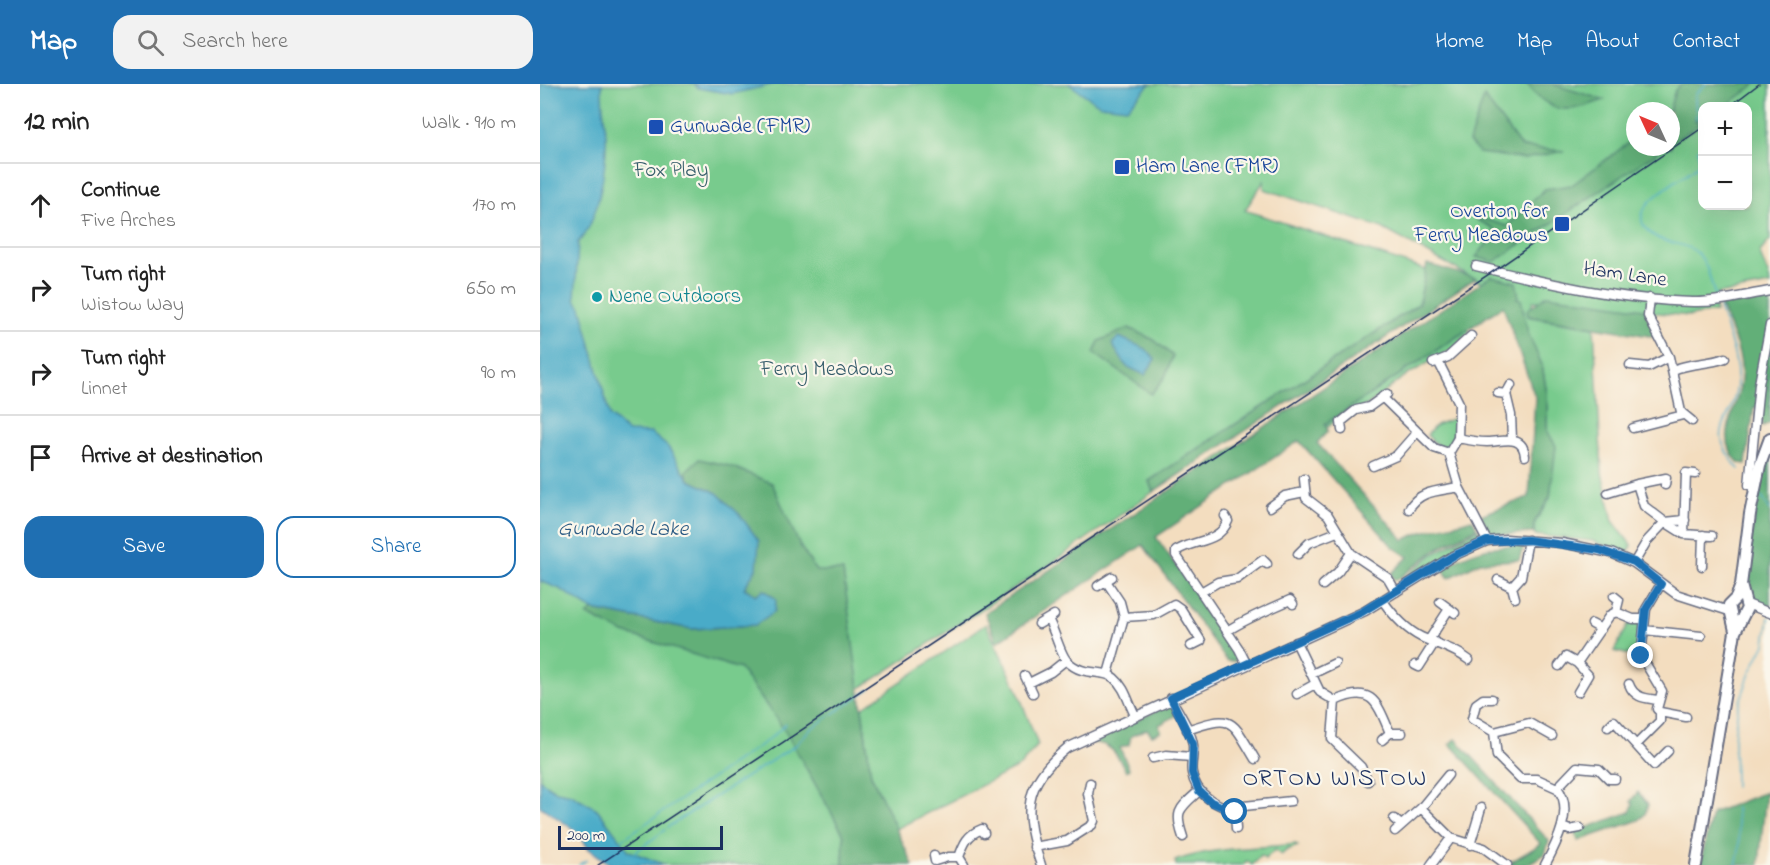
<!DOCTYPE html>
<meta charset="utf-8">
<style>
:root{--surface:#fff;--page:#f2f2f2;--text:#222;--muted:#767676;--line:#e0e0e0;--accent:#1f6fb2}
body{margin:0;font-family:"Indie Flower",sans-serif;background:var(--page);color:var(--text)}
.controls{position:absolute;right:18px;top:18px;display:grid;overflow:hidden;border-radius:12px;box-shadow:0 6px 24px #0002}
.controls button{width:54px;height:54px;display:grid;place-items:center;padding:0;border:0;border-bottom:2px solid var(--line);background:var(--surface);color:var(--text);font:30px sans-serif}
.compass{position:absolute;left:1086px;top:18px;width:54px;height:54px;border-radius:50%;background:var(--surface);box-shadow:0 6px 24px #0002;rotate:314deg}
.scale{position:absolute;left:18px;bottom:15px;width:165px;box-sizing:border-box;padding-left:6px;border:3px solid #1b2f5e;border-top:0;font-size:16px;line-height:21px;white-space:nowrap;color:#1b2f5e;-webkit-text-stroke:4px #fbf7ec;paint-order:stroke}
.stop{position:absolute;width:18px;height:18px;margin:-14px;border:4px solid #1f6fb2;border-radius:50%;background:#fff}
.stop.end{background:#1f6fb2;border-color:#fff;box-shadow:0 2px 6px #0008}
.list{margin:0;padding:0;list-style:none}
h2{display:flex;justify-content:space-between;align-items:center;height:78px;margin:0;padding:0 24px;font-size:26px}
h2 small{font-size:20px;font-weight:400;color:var(--muted)}
.list li{display:grid;grid-template-columns:39px 1fr auto;gap:18px;align-items:center;box-sizing:border-box;height:84px;padding:0 24px;border-top:2px solid var(--line)}
.list b{display:block;font-size:22px;white-space:nowrap}
.list p{margin:0;font-size:20px;white-space:nowrap;color:var(--muted)}
.list em{font-size:20px;font-style:normal;color:var(--muted)}
.actions{display:flex;gap:12px;padding:18px 24px}
.actions a{flex:1;padding:14px 0;border:2px solid var(--accent);border-radius:18px;text-align:center;font-size:21px;color:var(--accent)}
.actions .main{background:var(--accent);color:#fff}
.icon{flex:none;width:33px;height:33px;fill:none;stroke:currentColor;stroke-width:2;stroke-linecap:round;stroke-linejoin:round}
.map{position:relative;flex:none;width:1230px;height:781px;overflow:hidden}
header{display:flex;align-items:center;gap:36px;box-sizing:border-box;height:84px;padding:0 30px;background:var(--accent);color:#fff}
header strong{font-size:28px}
nav{display:flex;gap:33px;margin-inline-start:auto;font-size:21px}
.search{width:420px;height:54px;background:var(--page);display:flex;align-items:center;gap:15px;box-sizing:border-box;padding:0 21px;border-radius:18px;color:var(--muted);font-size:22px}
main{display:flex}
aside{flex:1;background:var(--surface)}
.map>svg:first-child{display:block}
.green{fill:#78cb8d;stroke:#4a7d76;stroke-width:1.5;fill-rule:evenodd}
.forest{fill:#62af78;stroke:#3e6f6b;stroke-width:1.5}
.water{fill:#48abc8;stroke:#326d93;stroke-width:1.5}
.lines{fill:none;stroke-linecap:round;stroke-linejoin:round}
.stream{stroke:#48abc8;stroke-width:1.5}
.minor-casing{stroke:#676c80;stroke-width:11}
.major-casing{stroke:#676c80;stroke-width:14}
.minor{stroke:#fff;stroke-width:8}
.major{stroke:#fff;stroke-width:10}
.rail{stroke:#1b2f5e;stroke-width:1.5}
.route{stroke:#1f6fb2;stroke-width:8}
.transit-dot{fill:#1a4fb4;stroke:#fbf7ec;stroke-width:2}
.culture-dot{fill:#0f9aa8;stroke:#fbf7ec;stroke-width:2}
.labels{text-anchor:middle;dominant-baseline:central;stroke-width:4.5;stroke-linejoin:round;paint-order:stroke}
.transit-label{font-size:21px;fill:#164399;stroke:#fbf7ec;text-anchor:start}
.park-label{font-size:21px;fill:#375e6c;stroke:#fbf7ec}
.street-label{font-size:21px;fill:#1b2f5e;stroke:#fbf7ec}
.culture-label{font-size:21px;fill:#0d838f;stroke:#fbf7ec;text-anchor:start}
.water-label{font-size:22px;font-style:italic;fill:#2b5a83;stroke:#fbf7ec}
.quarter-label{font-size:24px;letter-spacing:1.5px;fill:#1b2f5e;stroke:#fbf7ec}
</style>
<header>
<strong>Map</strong>
<div class="search"><svg class="icon" aria-label="search" viewBox="0 0 24 24"><circle cx="10" cy="10" r="6"/><path d="M15 15l6 6"/></svg>Search here</div>
<nav><a>Home</a><a>Map</a><a>About</a><a>Contact</a></nav>
</header>
<main>
<aside>
<h2>12 min<small>Walk · 910 m</small></h2>
<ul class="list">
<li><svg class="icon" aria-label="ahead" viewBox="0 0 24 24"><path d="M12 20V5M6 11l6-6 6 6"/></svg><div><b>Continue</b><p>Five Arches</p></div><em>170 m</em></li>
<li><svg class="icon" aria-label="right" viewBox="0 0 24 24"><path d="M7 20v-9h11M14 6l5 5-5 5"/></svg><div><b>Turn right</b><p>Wistow Way</p></div><em>650 m</em></li>
<li><svg class="icon" aria-label="right" viewBox="0 0 24 24"><path d="M7 20v-9h11M14 6l5 5-5 5"/></svg><div><b>Turn right</b><p>Linnet</p></div><em>90 m</em></li>
<li><svg class="icon" aria-label="arrive" viewBox="0 0 24 24"><path d="M6 21V4h12l-3 4 3 4H6"/></svg><div><b>Arrive at destination</b></div></li>
</ul>
<div class="actions"><a class="main">Save</a><a>Share</a></div>
</aside>
<div class="map">
<svg width="1230" height="781" viewBox="0 0 1230 781">
<rect width="100%" height="100%" fill="#fbf7ec"/>
<filter id="ink" filterUnits="userSpaceOnUse"><feTurbulence type="fractalNoise" baseFrequency=".0167" numOctaves="2"/><feDisplacementMap in="SourceGraphic" scale="12" xChannelSelector="R" yChannelSelector="G"/><feConvolveMatrix kernelMatrix="1 2 1 2 8 2 1 2 1" color-interpolation-filters="sRGB"/></filter>
<filter id="wash" filterUnits="userSpaceOnUse"><feTurbulence type="fractalNoise" baseFrequency=".008" numOctaves="4" result="noise"/><feDisplacementMap in="SourceGraphic" scale="24" xChannelSelector="R" yChannelSelector="G"/><feGaussianBlur stdDeviation="1.35" result="paint"/><feColorMatrix in="noise" values="0 0 0 0 0 0 0 0 0 0 0 0 0 0 0 0 0 1.4 0 .05"/><feComposite in="paint" operator="in"/></filter>
<g filter="url(#wash)">
<rect width="100%" height="100%" fill="#f3ddbf"/>
<path class="green" d="M0,0H1230V156L1220,168C1222,181 1230,188 1230,201L1178,210L1174,222L1176,228L1150,232L993,217L990,233L1054,243L1062,389L1073,437L1092,462L1087,470L1053,457L995,451L994,440L1010,414L1015,362L1007,346V311L1002,281L969,214L842,144L724,105V97L705,126L886,186L879,220L609,397L613,408L502,486L248,651L304,751L303,781H125L89,767L57,725L31,710L16,707L0,696ZM1162,22H1208V122H1162ZM1095,27H1131V63H1095Z
M928,245L930,248L912,265L862,294L829,320L799,334L787,344L784,341Z
M915,334C915,346 915,355 906,364L898,362L887,351L896,341Z
M939,445L936,457L863,499L860,498L893,470Z
M1090,538L1100,539L1097,573L1074,567Z
M446,540L477,605L498,661L480,682L356,745L331,691L322,624Z
M756,760L758,762L747,766L741,771L735,766L725,775L721,771L712,781L707,777L703,781H636L635,777C675,762 714,765 756,760Z"/>
<path class="forest" d="M987,0H1012L1064,16C1028,28 1013,33 987,0Z
M1142,0H1216L1186,22H1162V35L1154,36L1159,40L1131,59V27H1129L1135,6Z
M944,13L981,63L1024,67L984,75L939,69L929,58Z
M1095,54V63H1125L954,178L936,173L954,151L953,144L937,136V133L967,142L1005,105L1032,101Z
M887,180L936,194L613,408L609,397L879,220Z
M951,192L976,198L979,213L977,214L981,215L988,249L1002,281L1007,310V347L1016,362L1010,413L994,439V449L951,451L941,431L989,413L995,313L963,222L785,340L788,347L777,359L864,456C885,444 909,443 932,435L937,444L897,465L857,496H854L851,490L868,473L853,463L759,357L616,453L699,571L695,577H687L603,461L457,558L445,529Z
M1007,211L1104,225L1116,253L988,232L987,226Z
M1230,215V339L1223,342L1220,324L1214,323L1206,380L1199,379C1170,349 1206,318 1201,282C1199,261 1187,239 1180,220Z
M589,244L614,256L633,272L625,293L611,310L554,269L559,257Z
M1230,371V522L1213,518C1198,490 1218,401 1230,371Z
M159,375L190,382L232,399L260,462L276,487H303L331,691L373,781H303L304,751L245,647L200,585L84,549L47,531L53,526L152,545L215,541L236,515L224,506L216,511L204,504L217,483L177,409L149,396L146,387Z
M979,461L983,464L979,476L940,478L909,494L901,484C929,468 947,462 979,461Z
M632,619L637,631L619,641L621,647L612,651L607,645L591,652L589,661L580,664L589,685L586,687C577,670 570,657 549,659Z
M916,655L1009,757L1005,770L986,781H971L969,779L1001,760L910,660Z
M1098,708L1108,721L1105,730L1099,736L1038,757L1035,748L1090,728L1093,721L1091,717Z
M1226,708L1219,781H1160L1172,729Z"/>
<path class="water" d="M0,0H62C61,17 65,35 66,52C67,79 58,141 38,158L35,215L41,223L70,332L88,348L111,349L128,363L149,396L177,409L200,431L219,457L217,483L204,504L216,511L224,506L236,515L235,527L215,541L152,545L53,526L20,505L0,497Z
M154,0H235L192,10L158,4Z
M529,0H610L587,24L560,21Z
M579,253L606,265L615,275L605,291L586,282L572,260Z
M0,696L16,707L31,710L57,725L89,767L125,781H71L49,765L36,747L0,722Z"/>
<g class="lines">
<path class="stream" d="M1156,35L1155,10L1166,0
M1158,65L1159,79L1156,83C1139,97 1073,128 1116,153C1127,160 1144,159 1155,167C1167,175 1171,199 1175,212
M1178,220C1186,246 1199,273 1197,300C1193,341 1163,344 1199,385
M1222,413L1230,427
M1195,703L1194,654L1198,623L1210,589L1225,560L1229,533
M1196,724C1197,749 1203,755 1196,781
M128,743L256,661L269,646L330,605
M80,757L228,656L246,640
M94,769L125,746
M39,781L47,776"/>
</g>
</g>
<g filter="url(#ink)">
<g class="lines">
<g class="minor-casing">
<path id="minor" d="M936,182C1006,199 1080,216 1153,218C1178,219 1205,211 1230,207
M1110,214L1108,232L1129,273L1141,328L1152,337
M898,277L919,319L918,354L909,369L919,403L947,457
M893,279L908,273L931,252
M1090,281L1109,283L1129,273
M1133,286C1151,278 1167,281 1185,274
M958,309L966,310L971,301
M966,310L971,331L972,355
M842,313L894,364L909,369
M1093,344L1143,331
M802,346L801,338L816,326L829,323L847,310
M918,354C927,356 936,358 947,358C962,358 983,349 985,372
M833,382L856,372L877,348
M1155,390L1146,389L1144,450L1172,452
M764,395L766,414L788,431L811,469L848,494L856,508
M1209,401L1219,300L1230,241
M1068,409L1097,400
M730,423L745,412L764,408
M869,425C879,406 900,407 919,403
M685,432L688,437C679,459 655,455 636,467V471L699,565L707,581
M1125,438L1144,450
M1125,438L1145,436
M758,470L769,459L797,448
M1094,479L1107,457L1125,438L1104,422L1097,400L1126,394L1125,401
M1162,482L1163,451
M958,496L972,503L981,493L988,456
M566,497L580,518L584,533
M1121,500L1106,525L1101,572L1122,607L1117,625L1120,628V637L1096,661L1114,681L1128,667
M783,501L798,488L811,469
M558,502L572,493
M972,503L975,514
M661,508L678,498L697,495L723,476L727,480
M1074,512L1079,516L1076,528L1093,535H1105
M843,517C853,531 865,545 881,553C900,562 912,563 929,576
M900,518L915,529
M1207,520L1230,529
M508,535C515,547 520,570 527,577C544,594 562,584 574,594C585,603 588,618 595,631
M499,540L514,531
M1052,540L1061,545
M1104,546L1161,552
M687,547C707,534 728,526 750,516L753,520
M889,556L909,525
M756,558L780,608L795,617C832,600 837,618 850,649
M875,581L879,583L895,558
M1019,582L1026,573L1037,579
M568,590L584,533L614,531L634,520L641,525L661,557L651,562
M772,590L795,579
M485,592L493,609
M489,599L511,588L526,576
M1089,600C1094,614 1105,614 1118,616
M1038,608L1048,591L1037,579L1070,531L1076,528
M757,610L775,600
M631,614C638,628 651,646 653,661C654,670 650,680 652,689C656,712 676,720 695,728L704,722L751,717
M952,615H943L936,620L932,635L954,648L957,672L980,695H997L1017,704
M795,617L792,655L821,683L828,697
M1120,628L1146,633
M1068,643L1074,637L1096,661
M647,646C694,630 691,635 715,675
M954,648L989,639L1012,652
M842,656L850,649H862
M613,674L626,671L652,673
M881,724L908,691
M695,728L696,745
M854,735L861,741
M1023,743L1029,746L1040,744
M855,747L881,724L911,754
M643,753C634,727 639,725 659,707
M930,761L941,724
M494,763L527,757L552,741L554,737L548,710L550,699
M394,772L395,777L408,773H419
M424,781L419,773C424,759 427,751 442,745L444,749
M501,781C483,729 482,701 527,664L825,527L913,472L947,457L966,455L1022,459L1071,469L1094,479L1136,510L1189,527
M891,781L911,754L944,764L967,781
M1005,781C1016,761 1035,724 1017,704L1037,683L1059,685L1069,695H1075"/>
</g>
<g class="major-casing">
<path id="major" d="M1195,547L1189,521L1196,514L1201,501L1210,430L1220,381L1230,354
M1156,781L1195,548L1207,524L1201,501"/>
</g>
<use href="#minor" class="minor"/>
<use href="#major" class="major"/>
<path class="rail" d="M1190,22L1219,0
M58,781L958,184L1162,44"/>
</g>
</g>
<g class="lines" filter="url(#ink)">
<path class="route" d="M695,728L671,718L659,707L652,689L653,660L631,614L822,528L913,472L947,457L988,456L1059,466L1094,478L1121,500L1106,525L1101,572"/>
</g>
<g class="transit-dot">
<rect x="108" y="35" width="16" height="16" rx="3"/>
<rect x="574" y="75" width="16" height="16" rx="3"/>
<rect x="1014" y="132" width="16" height="16" rx="3"/>
</g>
<circle class="culture-dot" cx="57" cy="213" r="6"/>
<g class="labels">
<g class="transit-label">
<text x="130" y="43">Gunwade (FMR)</text>
<text x="596" y="83">Ham Lane (FMR)</text>
<text x="1008" y="128" text-anchor="end">Overton for<tspan x="1008" dy="24">Ferry Meadows</tspan></text>
</g>
<g class="park-label">
<text x="131" y="87">Fox Play</text>
<text x="287" y="286">Ferry Meadows</text>
</g>
<g class="street-label">
<text transform="translate(1085 191) rotate(8)">Ham Lane</text>
</g>
<g class="culture-label">
<text x="69" y="213">Nene Outdoors</text>
</g>
<g class="water-label">
<text x="83" y="446">Gunwade Lake</text>
</g>
<g class="quarter-label">
<text x="795" y="695">ORTON WISTOW</text>
</g>
</g>
</svg>
<div class="controls">
<button>+</button>
<button>−</button>
</div>
<svg class="compass" viewBox="-18 -18 36 36"><path d="M0-13l5 13h-10z" fill="#e53935"/><path d="M0 13l5-13h-10z" fill="#767676"/></svg>
<div class="scale">200 m</div>
<div class="stop" style="left:695px;top:728px"></div>
<div class="stop end" style="left:1101px;top:572px"></div>
</div>
</main>
